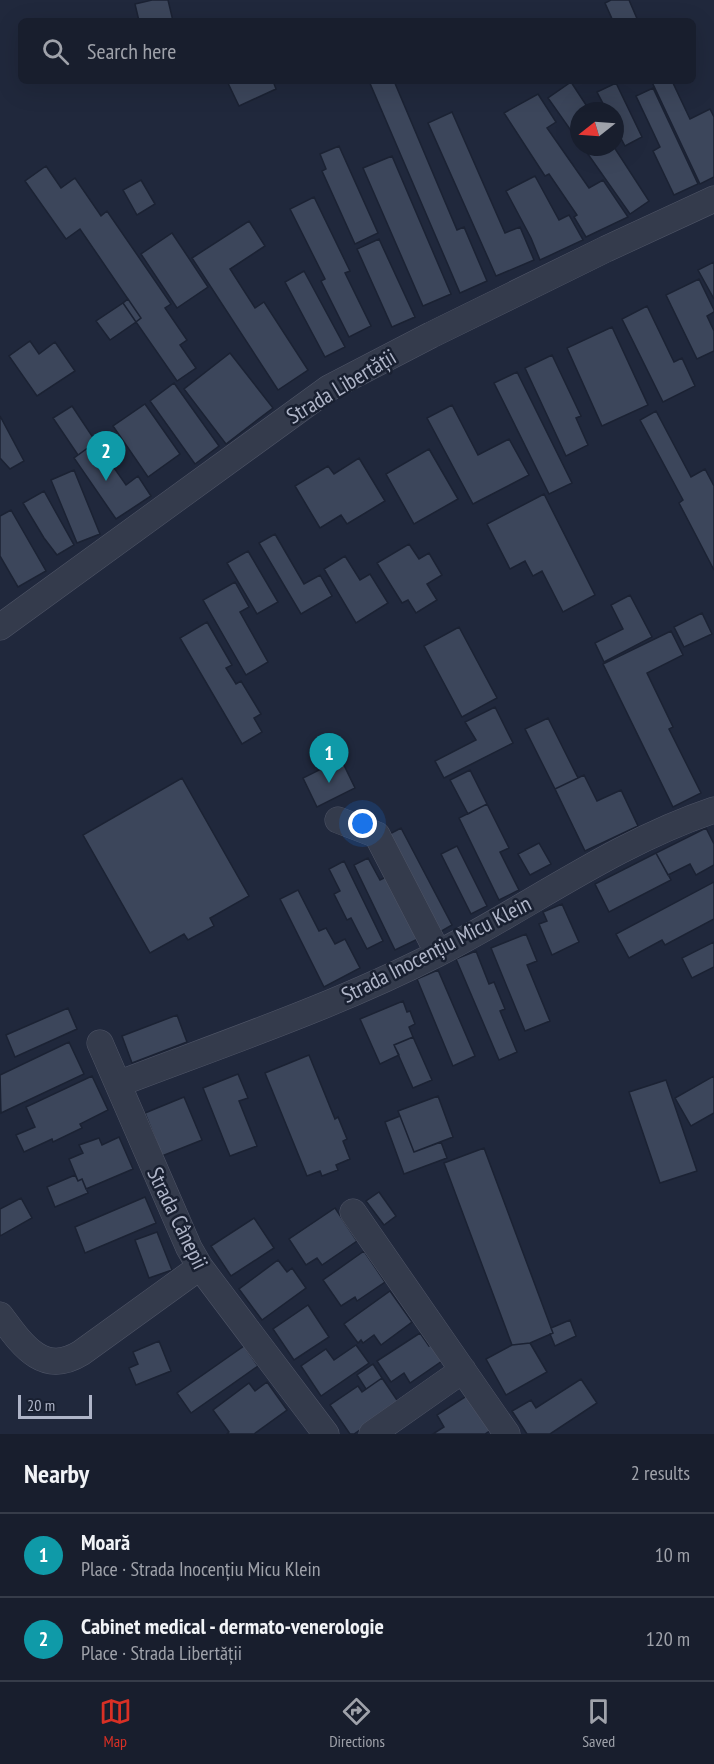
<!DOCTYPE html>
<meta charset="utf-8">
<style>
:root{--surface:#181e2d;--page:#252b39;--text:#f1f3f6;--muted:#9fa2aa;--line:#363c49;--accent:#d93025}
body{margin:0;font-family:"PT Sans Narrow",sans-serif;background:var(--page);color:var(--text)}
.compass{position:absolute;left:570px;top:102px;width:54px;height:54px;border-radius:50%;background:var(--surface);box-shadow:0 6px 24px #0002;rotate:253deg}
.scale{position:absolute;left:18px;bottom:15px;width:74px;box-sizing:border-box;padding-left:6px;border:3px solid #afb5c8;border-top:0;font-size:16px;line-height:21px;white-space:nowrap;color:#afb5c8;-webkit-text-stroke:4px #192031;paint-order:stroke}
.you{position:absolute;left:363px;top:824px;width:21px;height:21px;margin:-15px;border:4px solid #fff;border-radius:50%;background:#1a73e8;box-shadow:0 0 0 9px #1a73e833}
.badge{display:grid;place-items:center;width:39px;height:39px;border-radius:50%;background:var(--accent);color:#fff;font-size:20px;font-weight:700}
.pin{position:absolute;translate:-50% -50px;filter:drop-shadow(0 2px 3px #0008)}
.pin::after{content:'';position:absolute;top:32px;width:21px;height:18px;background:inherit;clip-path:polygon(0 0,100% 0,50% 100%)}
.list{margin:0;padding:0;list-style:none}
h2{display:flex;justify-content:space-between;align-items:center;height:78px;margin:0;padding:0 24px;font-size:26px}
h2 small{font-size:20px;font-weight:400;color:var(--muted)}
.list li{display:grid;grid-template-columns:39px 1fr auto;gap:18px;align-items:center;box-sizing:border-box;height:84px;padding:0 24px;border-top:2px solid var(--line)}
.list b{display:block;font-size:22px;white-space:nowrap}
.list p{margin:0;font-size:20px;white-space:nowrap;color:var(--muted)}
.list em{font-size:20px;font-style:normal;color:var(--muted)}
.icon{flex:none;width:33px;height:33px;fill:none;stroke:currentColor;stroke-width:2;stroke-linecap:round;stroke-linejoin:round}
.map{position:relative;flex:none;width:714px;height:1434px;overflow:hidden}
.search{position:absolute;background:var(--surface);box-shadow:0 6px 24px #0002;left:18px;right:18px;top:18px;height:66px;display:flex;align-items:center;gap:15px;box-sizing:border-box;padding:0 21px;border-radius:9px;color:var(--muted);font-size:22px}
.sheet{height:246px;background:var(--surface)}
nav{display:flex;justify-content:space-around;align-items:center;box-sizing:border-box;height:84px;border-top:2px solid var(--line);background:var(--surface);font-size:16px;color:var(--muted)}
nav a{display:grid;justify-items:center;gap:3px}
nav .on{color:var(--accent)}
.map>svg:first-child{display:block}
.building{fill:#3c465b;stroke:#1b2233;stroke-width:1.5}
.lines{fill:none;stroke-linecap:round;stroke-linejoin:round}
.minor-casing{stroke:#4f5567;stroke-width:27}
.minor{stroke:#343b4c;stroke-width:26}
.labels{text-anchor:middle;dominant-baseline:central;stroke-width:5;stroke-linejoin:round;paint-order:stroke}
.street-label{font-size:22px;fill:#afb5c8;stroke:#192031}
</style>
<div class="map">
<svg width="714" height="1434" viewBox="0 0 714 1434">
<rect width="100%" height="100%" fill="#20283c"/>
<path class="building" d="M152,0H168L173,21H139L135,4Z
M611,0H629L638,21H613L605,3Z
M227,81H273L276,89L239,106Z
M369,81H394L457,230L464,227L487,281L460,293Z
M654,81H672L690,119L710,109L714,117V177L700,184L652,82Z
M571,82L590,111H579V142L548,98Z
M616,83L642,137L625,146L615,127V111H607L597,92Z
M653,88L698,184L674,195L653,151L660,147L636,96Z
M538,94L556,122L547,128L589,188L603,180L628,217L586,237L574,217L577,215L549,174L545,176L504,113Z
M452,112L505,233L520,227L534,260L496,276L428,123Z
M339,146L378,233L355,244L322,171L326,169L320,154Z
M583,147H614L649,201L630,214Z
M392,156L451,294L423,306L363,168Z
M46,166L61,188L75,178L101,216L107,211L171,304L165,308L187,340L180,345L196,368L177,381L136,322L141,318L80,229L66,239L25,181Z
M535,176L559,220L569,215L583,240L540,260L531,238L506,191Z
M141,180L155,204L137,215L123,190Z
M314,197L350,271L345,273L371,326L349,337L321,281L325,279L290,209Z
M249,221L265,246L230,269L255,308L264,302L308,370L278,390L192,258Z
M172,233L208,287L177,308L141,254Z
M379,239L415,317L392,327L357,249Z
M714,262V299L698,270Z
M304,271L345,347L325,357L285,282Z
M699,279L714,310V312L707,316L714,331V351L697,359L666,295Z
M128,299L141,318L136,322L123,303Z
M123,303L136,322L110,340L96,321Z
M647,306L674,362L682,358L695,386L663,402L622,319Z
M612,327L648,405L602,426L567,348Z
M30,341L39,354L55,342L75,371L37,396L9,356Z
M230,353L273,408L226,444L184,389Z
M552,355L581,416L576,418L588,445L566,456L525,368Z
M517,372L572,483L549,494L494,383Z
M174,383L219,446L195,464L150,401Z
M145,404L180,454L148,477L113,426Z
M452,405L478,455L509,439L529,475L473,504L427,418Z
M72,406L96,442L78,455L53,418Z
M656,411L691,477L705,469L714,486V570L679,503L683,500L640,420Z
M0,416L24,461L10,469L0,458Z
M96,442L126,485L138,476L151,496L116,519L74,458Z
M429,449L458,499L414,524L386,474Z
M359,458L385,501L347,524L341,515L320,528L295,486L328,466L334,474Z
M74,470L100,534L77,543L51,480Z
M44,491L74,545L57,555L44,538L23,503Z
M544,494L595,595L563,612L542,571L533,576L525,561L510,569L487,524Z
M11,510L46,571L18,587L0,556V516Z
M275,534L304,584L320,575L332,596L301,614L259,543Z
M409,544L419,559L429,553L442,575L427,584L437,600L416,613L408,600L402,603L377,563Z
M248,551L278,602L257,614L227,563Z
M345,556L360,580L370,574L388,603L356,623L324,569Z
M235,582L249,607L240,612L268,662L246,675L203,600Z
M630,595L652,637L604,662L595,643L623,629L611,605Z
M702,613L712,634L684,647L674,627Z
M207,622L232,665L226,668L236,684L241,681L261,714L254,718L262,732L242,744L180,638Z
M459,627L497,698L462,717L424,646Z
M671,631L683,655L647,673L673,727L669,729L701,793L673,807L603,664Z
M495,707L513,743L444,778L435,761L476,740L465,722Z
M548,718L578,778L555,789L525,729Z
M341,759L355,788L317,807L303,778Z
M470,770L487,804L468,814L450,780Z
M584,775L597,801L621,790L638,826L585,851L555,789Z
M182,778L249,896L210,918L214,926L188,940L184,934L150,953L83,835Z
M487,804L509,848L500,852L519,890L499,900L459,818Z
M401,828L452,925L433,936L382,838Z
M706,828L714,844V865L696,875L690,864L668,875L656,853Z
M539,843L551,864L530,875L518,854Z
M457,846L487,906L471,914L441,854Z
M656,853L671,880L609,912L595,884Z
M368,858L380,880L390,875L420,938L395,950L354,865Z
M344,861L383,941L367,949L351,918L347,920L334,894L340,891L329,869Z
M714,882V919L665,945L662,940L629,958L616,934Z
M298,890L319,931L326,928L335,944L345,939L360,968L324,987L280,899Z
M562,904L579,942L552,955L539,924L547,921L543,912Z
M526,934L537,961L527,965L550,1021L525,1031L491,948Z
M714,942V967L692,978L682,958Z
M476,951L489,984L494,982L505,1009L500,1011L517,1052L499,1060L456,959Z
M438,970L475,1056L453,1066L417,979Z
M403,1001L407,1012L410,1011L415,1024L409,1027L413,1037L394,1045L399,1055L380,1064L360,1019Z
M68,1008L77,1029L15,1057L6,1035Z
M177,1015L187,1042L132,1063L122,1036Z
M413,1037L432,1080L413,1088L394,1045Z
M69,1042L84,1074L1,1113L0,1075Z
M309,1055L335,1119L338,1117L347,1139L343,1141L350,1159L336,1165L338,1170L322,1176L320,1171L307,1176L265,1073Z
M238,1074L248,1098L239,1101L257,1146L230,1156L203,1088Z
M92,1076L108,1110L80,1124L82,1128L53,1142L52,1139L24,1152L16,1135L35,1127L26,1107Z
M714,1076V1113L691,1126L675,1098Z
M666,1080L697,1171L660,1183L629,1092Z
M438,1096L453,1137L414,1152L398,1111Z
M184,1097L202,1140L162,1156L145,1113Z
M400,1116L414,1152L441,1142L447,1158L404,1174L385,1122Z
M119,1137L133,1169L86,1189L82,1179L78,1181L69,1159L83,1153L79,1145L99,1138L102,1145Z
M484,1148L553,1333L530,1343L512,1345L444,1163Z
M75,1175L78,1181L82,1179L88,1193L55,1207L47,1187Z
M379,1192L396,1216L384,1225L366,1201Z
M145,1197L156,1223L85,1253L75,1227Z
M21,1198L32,1218L0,1236V1209Z
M335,1208L357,1241L322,1265L317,1258L306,1265L289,1239Z
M254,1218L274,1248L231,1276L211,1246Z
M157,1232L172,1270L149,1278L135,1240Z
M364,1251L385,1282L357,1301L355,1297L341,1306L323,1280Z
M278,1260L287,1272L292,1268L306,1288L262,1320L239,1289Z
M390,1291L412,1322L381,1345L374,1335L363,1343L361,1340L358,1343L344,1324Z
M308,1305L329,1337L294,1360L273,1329Z
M570,1320L576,1336L555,1346L550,1334L553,1333L551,1328Z
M420,1333L429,1346L431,1345L442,1361L410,1383L404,1373L391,1382L377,1361Z
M159,1341L171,1371L136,1385L129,1368L138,1364L133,1352Z
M530,1343L547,1372L506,1395L486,1359L512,1345Z
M356,1345L369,1363L321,1396L301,1366L326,1349L334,1360Z
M244,1346L258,1366L191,1413L177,1393Z
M373,1364L382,1378L366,1389L357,1375Z
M382,1378L399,1403L354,1434H350L330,1405L358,1386L362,1392Z
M581,1379L597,1403L550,1434H527L512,1411L531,1400L536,1408Z
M267,1382L287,1410L254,1434H227L229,1432L213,1410L249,1383L255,1391Z
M468,1395L491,1430L485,1434H433L444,1427L437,1415Z"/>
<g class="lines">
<g class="minor-casing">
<path id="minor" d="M0,627L329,388L431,335L606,249L714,199
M338,820L377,835L438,953
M100,1043L189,1248L200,1267L326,1434
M118,1084C225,1043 335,1006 437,954C529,907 615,843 714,810
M353,1212L507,1434
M0,1315C21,1343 42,1377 81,1353L200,1267
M372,1434L463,1370"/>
</g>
<use href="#minor" class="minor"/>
</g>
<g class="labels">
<g class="street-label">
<text transform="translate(341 386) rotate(-31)">Strada Libertății</text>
<text transform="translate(436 949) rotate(-27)">Strada Inocențiu Micu Klein</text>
<text transform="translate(178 1218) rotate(64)">Strada Cânepii</text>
</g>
</g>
</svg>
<svg class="compass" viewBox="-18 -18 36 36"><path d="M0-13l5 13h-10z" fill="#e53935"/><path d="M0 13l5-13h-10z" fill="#9fa2aa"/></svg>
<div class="scale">20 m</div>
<div class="you"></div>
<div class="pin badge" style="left:329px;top:783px;background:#0f9aa8">1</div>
<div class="pin badge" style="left:106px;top:481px;background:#0f9aa8">2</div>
<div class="search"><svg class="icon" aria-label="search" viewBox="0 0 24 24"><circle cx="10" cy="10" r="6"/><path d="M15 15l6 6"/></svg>Search here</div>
</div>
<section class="sheet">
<h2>Nearby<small>2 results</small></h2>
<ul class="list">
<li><span class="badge" style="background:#0f9aa8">1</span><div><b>Moară</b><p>Place · Strada Inocențiu Micu Klein</p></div><em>10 m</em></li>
<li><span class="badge" style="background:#0f9aa8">2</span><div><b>Cabinet medical - dermato-venerologie</b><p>Place · Strada Libertății</p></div><em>120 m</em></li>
</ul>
</section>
<nav>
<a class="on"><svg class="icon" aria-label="map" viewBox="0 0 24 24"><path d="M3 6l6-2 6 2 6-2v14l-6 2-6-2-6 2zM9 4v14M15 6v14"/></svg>Map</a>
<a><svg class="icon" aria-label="directions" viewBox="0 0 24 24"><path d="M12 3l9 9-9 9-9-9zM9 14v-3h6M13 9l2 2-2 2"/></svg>Directions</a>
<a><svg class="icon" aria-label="saved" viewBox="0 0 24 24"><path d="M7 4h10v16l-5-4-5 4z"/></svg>Saved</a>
</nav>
